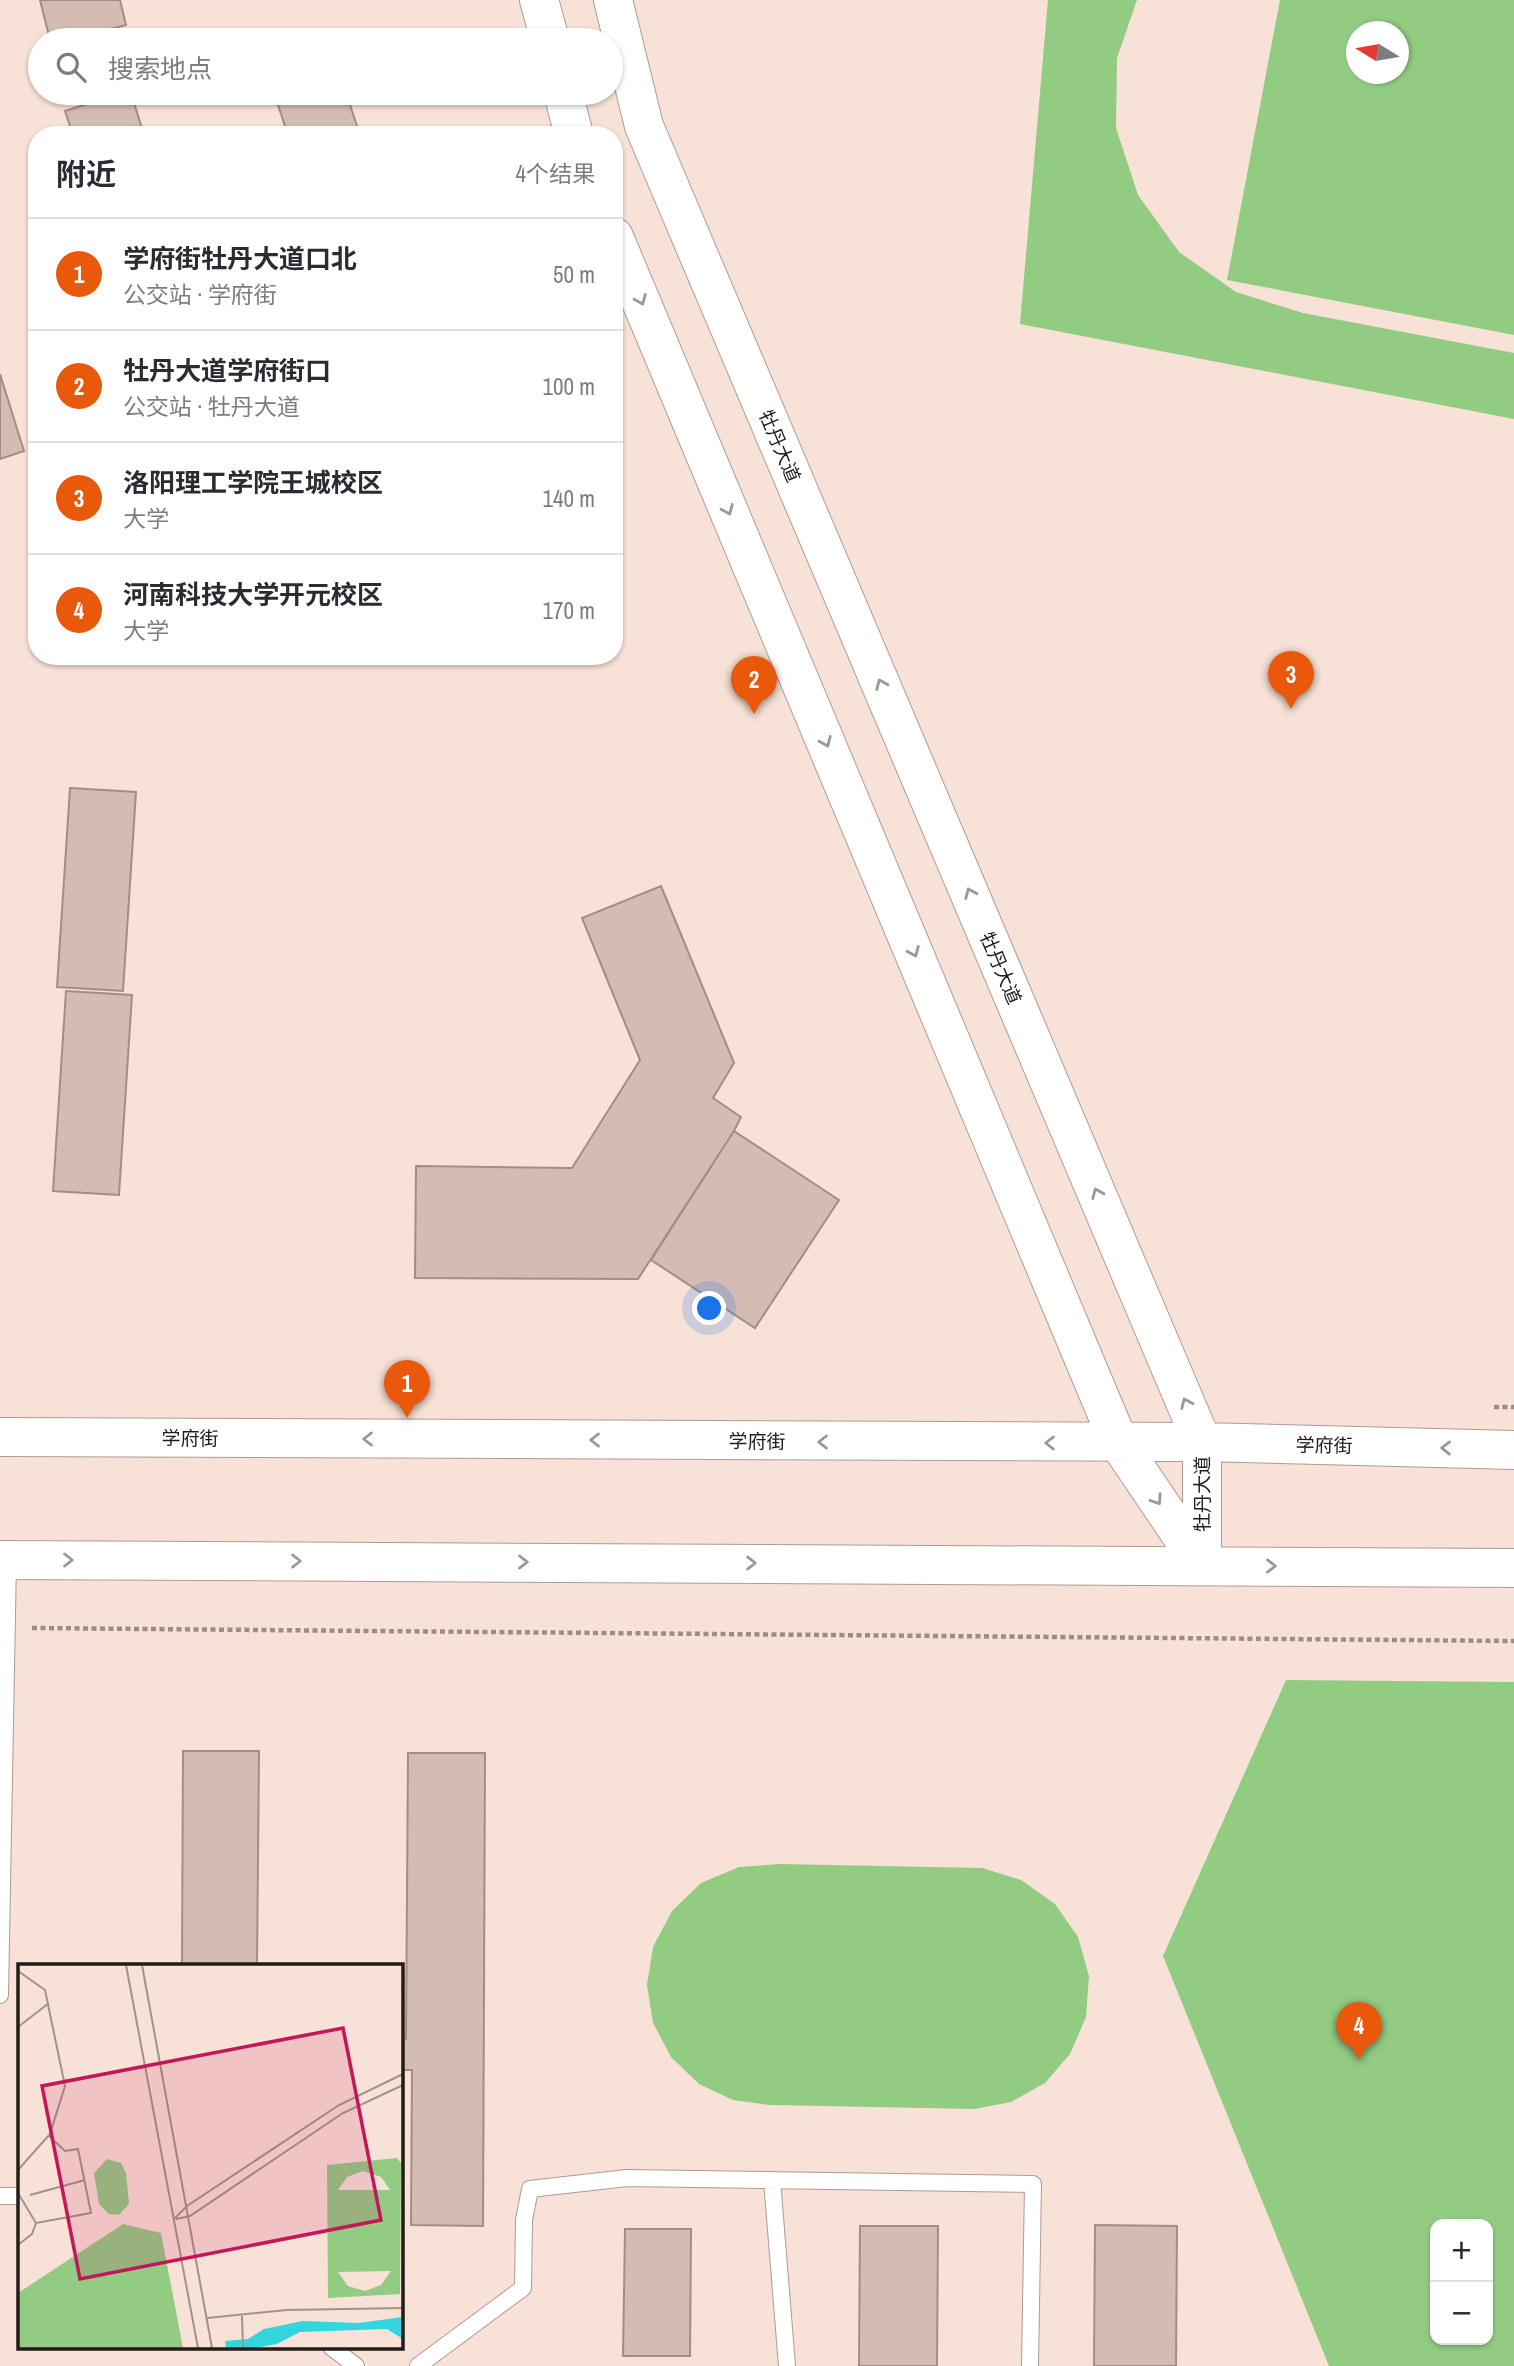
<!DOCTYPE html>
<html lang="zh">
<meta charset="utf-8">
<style>
:root{--surface:#fff;--page:#f7f7f7;--text:#2b2b33;--muted:#7c7c81;--line:#e1e1e2;--accent:#ea580c}
body{margin:0;font-family:"Archivo Narrow","Noto Sans SC",sans-serif;background:var(--page);color:var(--text)}
.controls{position:absolute;right:21px;bottom:21px;display:grid;overflow:hidden;border-radius:14px;box-shadow:0 2px 5px #0004}
.controls button{width:63px;height:63px;display:grid;place-items:center;padding:0;border:0;border-bottom:2px solid var(--line);background:var(--surface);color:var(--text);font:35px sans-serif}
.compass{position:absolute;left:1346px;top:21px;width:63px;height:63px;border-radius:50%;background:var(--surface);box-shadow:0 2px 5px #0004;rotate:281deg}
.you{position:absolute;left:710px;top:1309px;width:24px;height:24px;margin:-18px;border:5px solid #fff;border-radius:50%;background:#1a73e8;box-shadow:0 0 0 10px #1a73e833}
.badge{display:grid;place-items:center;width:46px;height:46px;border-radius:50%;background:var(--accent);color:#fff;font-size:23px;font-weight:700}
.pin{position:absolute;translate:-50% -58px;filter:drop-shadow(0 2px 4px #0008)}
.pin::after{content:'';position:absolute;top:37px;width:24px;height:21px;background:inherit;clip-path:polygon(0 0,100% 0,50% 100%)}
.list{margin:0;padding:0;list-style:none}
h2{display:flex;justify-content:space-between;align-items:center;height:91px;margin:0;padding:0 28px;font-size:30px}
h2 small{font-size:23px;font-weight:400;color:var(--muted)}
.list li{display:grid;grid-template-columns:46px 1fr auto;gap:21px;align-items:center;box-sizing:border-box;height:112px;padding:0 28px;border-top:2px solid var(--line)}
.list b{display:block;font-size:26px;white-space:nowrap}
.list p{margin:0;font-size:23px;white-space:nowrap;color:var(--muted)}
.list em{font-size:23px;font-style:normal;color:var(--muted)}
.icon{flex:none;width:38px;height:38px;fill:none;stroke:currentColor;stroke-width:2;stroke-linecap:round;stroke-linejoin:round}
.map{position:relative;flex:none;width:1514px;height:2366px;overflow:hidden}
.search{position:absolute;background:var(--surface);box-shadow:0 2px 5px #0004;left:28px;top:28px;width:595px;height:77px;display:flex;align-items:center;gap:18px;box-sizing:border-box;padding:0 24px;border-radius:38px;color:var(--muted);font-size:26px}
.panel{position:absolute;background:var(--surface);box-shadow:0 2px 5px #0004;left:28px;top:126px;width:595px;height:539px;border-radius:28px}
.map>svg:first-child{display:block}
.green{fill:#92cc83;fill-rule:evenodd}
.building{fill:#d4bcb4;stroke:#a38d85;stroke-width:2}
.lines{fill:none;stroke-linecap:round;stroke-linejoin:round}
.lane-casing{stroke:#b09a91;stroke-width:18}
.secondary-casing{stroke:#b09a91;stroke-width:40}
.path{stroke:#9e8d85;stroke-width:4.5;stroke-dasharray:5 3.5;stroke-linecap:butt}
.lane{stroke:#fff;stroke-width:16}
.secondary{stroke:#fff;stroke-width:38}
.oneway{stroke:#9c9897}
.labels{text-anchor:middle;dominant-baseline:central;stroke-width:6;stroke-linejoin:round;paint-order:stroke}
.street-label{font-size:19px;fill:#231b17;stroke:#fff}
.inset-road{fill:none;stroke:#a3928a;stroke-width:2}
.view{fill:#c2185b;fill-opacity:0.15;stroke:#c2185b;stroke-width:3.5}
.inset-edge{fill:none;stroke:#231b17;stroke-width:3.5}
</style>
<div class="map">
<svg width="1514" height="2366" viewBox="0 0 1514 2366">
<rect width="100%" height="100%" fill="#f8e1d6"/>
<path class="green" d="M1048,0H1137L1117,58L1116,128L1138,195L1179,252L1236,292L1303,313L1514,353V419L1020,324Z
M1280,0H1514V335L1227,280ZM1356,32H1398V74H1356Z
M1286,1680L1514,1682V2366H1329L1163,1956ZM1488,2224V2340H1435V2224Z
M780,1864L982,1868L1021,1880L1055,1904L1078,1937L1089,1976L1086,2017L1070,2054L1045,2083L1011,2102L974,2109L770,2105L733,2100L699,2084L671,2057L653,2023L647,1985L653,1947L672,1911L701,1883L739,1867Z"/>
<path class="building" d="M40,0H120L126,25L69,40H50Z
M123,93H131L144,135H73L65,111Z
M274,93H346L360,135H288Z
M0,374L24,451L0,459Z
M70,788L136,792L123,991L57,987Z
M661,886L734,1063L713,1098L741,1117L734,1131L638,1279L415,1278L416,1166L572,1168L640,1060L582,918Z
M66,991L132,995L119,1195L53,1191Z
M734,1131L839,1200L755,1328L651,1260Z
M183,1751H259L257,1965H182Z
M408,1753H485L483,2226L411,2225L412,2070H401V2039H406Z
M1095,2225L1177,2226L1176,2366H1094Z
M860,2226H938L937,2366H859Z
M625,2229H691L690,2356H623Z"/>
<g class="lines">
<g class="lane-casing">
<path id="lane" d="M0,1995L8,1560
M772,2180L787,2366
M0,2196H19
M331,2347L356,2366
M418,2366L523,2288L524,2220L530,2189L627,2178L1033,2184L1030,2366"/>
</g>
<g class="secondary-casing">
<path id="secondary" d="M539,0L550,40
M613,0L644,126L1202,1442V1566
M563,93L574,135
M614,237L1119,1443L1202,1566
M0,1437L1202,1442L1514,1450
M0,1560L1514,1568"/>
</g>
<path class="path" d="M1494,1407H1514
M32,1628L1514,1641"/>
<use href="#lane" class="lane"/>
<use href="#secondary" class="secondary"/>
</g>
<defs><path id="oneway-chevron" d="M-2-3.5L2.5 0L-2 3.5" fill="none" stroke-width="1.6" stroke-linecap="round" stroke-linejoin="round" transform="scale(1.75)"/></defs>
<g class="oneway">
<use href="#oneway-chevron" transform="translate(641 300) rotate(67)"/>
<use href="#oneway-chevron" transform="translate(728 510) rotate(67)"/>
<use href="#oneway-chevron" transform="translate(881 684) rotate(-113)"/>
<use href="#oneway-chevron" transform="translate(826 742) rotate(67)"/>
<use href="#oneway-chevron" transform="translate(970 893) rotate(-113)"/>
<use href="#oneway-chevron" transform="translate(914 952) rotate(67)"/>
<use href="#oneway-chevron" transform="translate(1097 1193) rotate(-113)"/>
<use href="#oneway-chevron" transform="translate(1186 1403) rotate(-113)"/>
<use href="#oneway-chevron" transform="translate(368 1439) rotate(-180)"/>
<use href="#oneway-chevron" transform="translate(595 1440) rotate(-180)"/>
<use href="#oneway-chevron" transform="translate(823 1442) rotate(-180)"/>
<use href="#oneway-chevron" transform="translate(1050 1443) rotate(-180)"/>
<use href="#oneway-chevron" transform="translate(1446 1448) rotate(-179)"/>
<use href="#oneway-chevron" transform="translate(1157 1500) rotate(56)"/>
<use href="#oneway-chevron" transform="translate(68 1560)"/>
<use href="#oneway-chevron" transform="translate(296 1561)"/>
<use href="#oneway-chevron" transform="translate(523 1562)"/>
<use href="#oneway-chevron" transform="translate(751 1563)"/>
<use href="#oneway-chevron" transform="translate(1271 1566)"/>
</g>
<g class="labels">
<g class="street-label">
<text transform="translate(780 446) rotate(67)">牡丹大道</text>
<text transform="translate(1001 968) rotate(67)">牡丹大道</text>
<text x="190" y="1438">学府街</text>
<text x="757" y="1441">学府街</text>
<text transform="translate(1324 1445) rotate(1)">学府街</text>
<text transform="translate(1202 1494) rotate(-90)">牡丹大道</text>
</g>
</g>
<g transform="translate(18 1964)">
<rect width="385" height="385" fill="#f8e1d6"/>
<path d="M379,194L383,199L382,330L310,334L309,201ZM345,207L363,213L372,226H320L329,213ZM373,307L363,321L347,327L330,322L320,308ZM89,195L103,199L108,209L111,240L101,251L91,250L81,240L76,209ZM105,260L143,269L165,384H0V329Z" fill="#92cc83" fill-rule="evenodd"/>
<path d="M385,353V375L369,365L282,368L259,380L237,384H208L207,377L230,375L246,365L285,357L341,359Z" fill="#33d5de"/>
<path class="inset-road" d="M108,1L180,384M124,1L194,384M0,7L27,26L47,122L32,170L0,206M0,63L31,39M46,117L127,103M0,229L18,259L14,270L0,281M12,231L67,216M156,255L169,242L321,141L385,110M158,255L172,252L325,149L385,121M18,259L73,249L60,185L47,187L31,172M224,352L225,384M189,354L269,346L385,344"/>
<path class="view" d="M325,64L363,256L62,315L24,122Z"/>
<rect width="385" height="385" class="inset-edge"/>
</g>
</svg>
<div class="controls">
<button>+</button>
<button>−</button>
</div>
<svg class="compass" viewBox="-18 -18 36 36"><path d="M0-13l5 13h-10z" fill="#e53935"/><path d="M0 13l5-13h-10z" fill="#7c7c81"/></svg>
<div class="you"></div>
<div class="pin badge" style="left:407px;top:1418px">1</div>
<div class="pin badge" style="left:754px;top:714px">2</div>
<div class="pin badge" style="left:1291px;top:709px">3</div>
<div class="pin badge" style="left:1359px;top:2060px">4</div>
<div class="search"><svg class="icon" aria-label="search" viewBox="0 0 24 24"><circle cx="10" cy="10" r="6"/><path d="M15 15l6 6"/></svg>搜索地点</div>
<section class="panel">
<h2>附近<small>4个结果</small></h2>
<ul class="list">
<li><span class="badge">1</span><div><b>学府街牡丹大道口北</b><p>公交站 · 学府街</p></div><em>50 m</em></li>
<li><span class="badge">2</span><div><b>牡丹大道学府街口</b><p>公交站 · 牡丹大道</p></div><em>100 m</em></li>
<li><span class="badge">3</span><div><b>洛阳理工学院王城校区</b><p>大学</p></div><em>140 m</em></li>
<li><span class="badge">4</span><div><b>河南科技大学开元校区</b><p>大学</p></div><em>170 m</em></li>
</ul>
</section>
</div>
